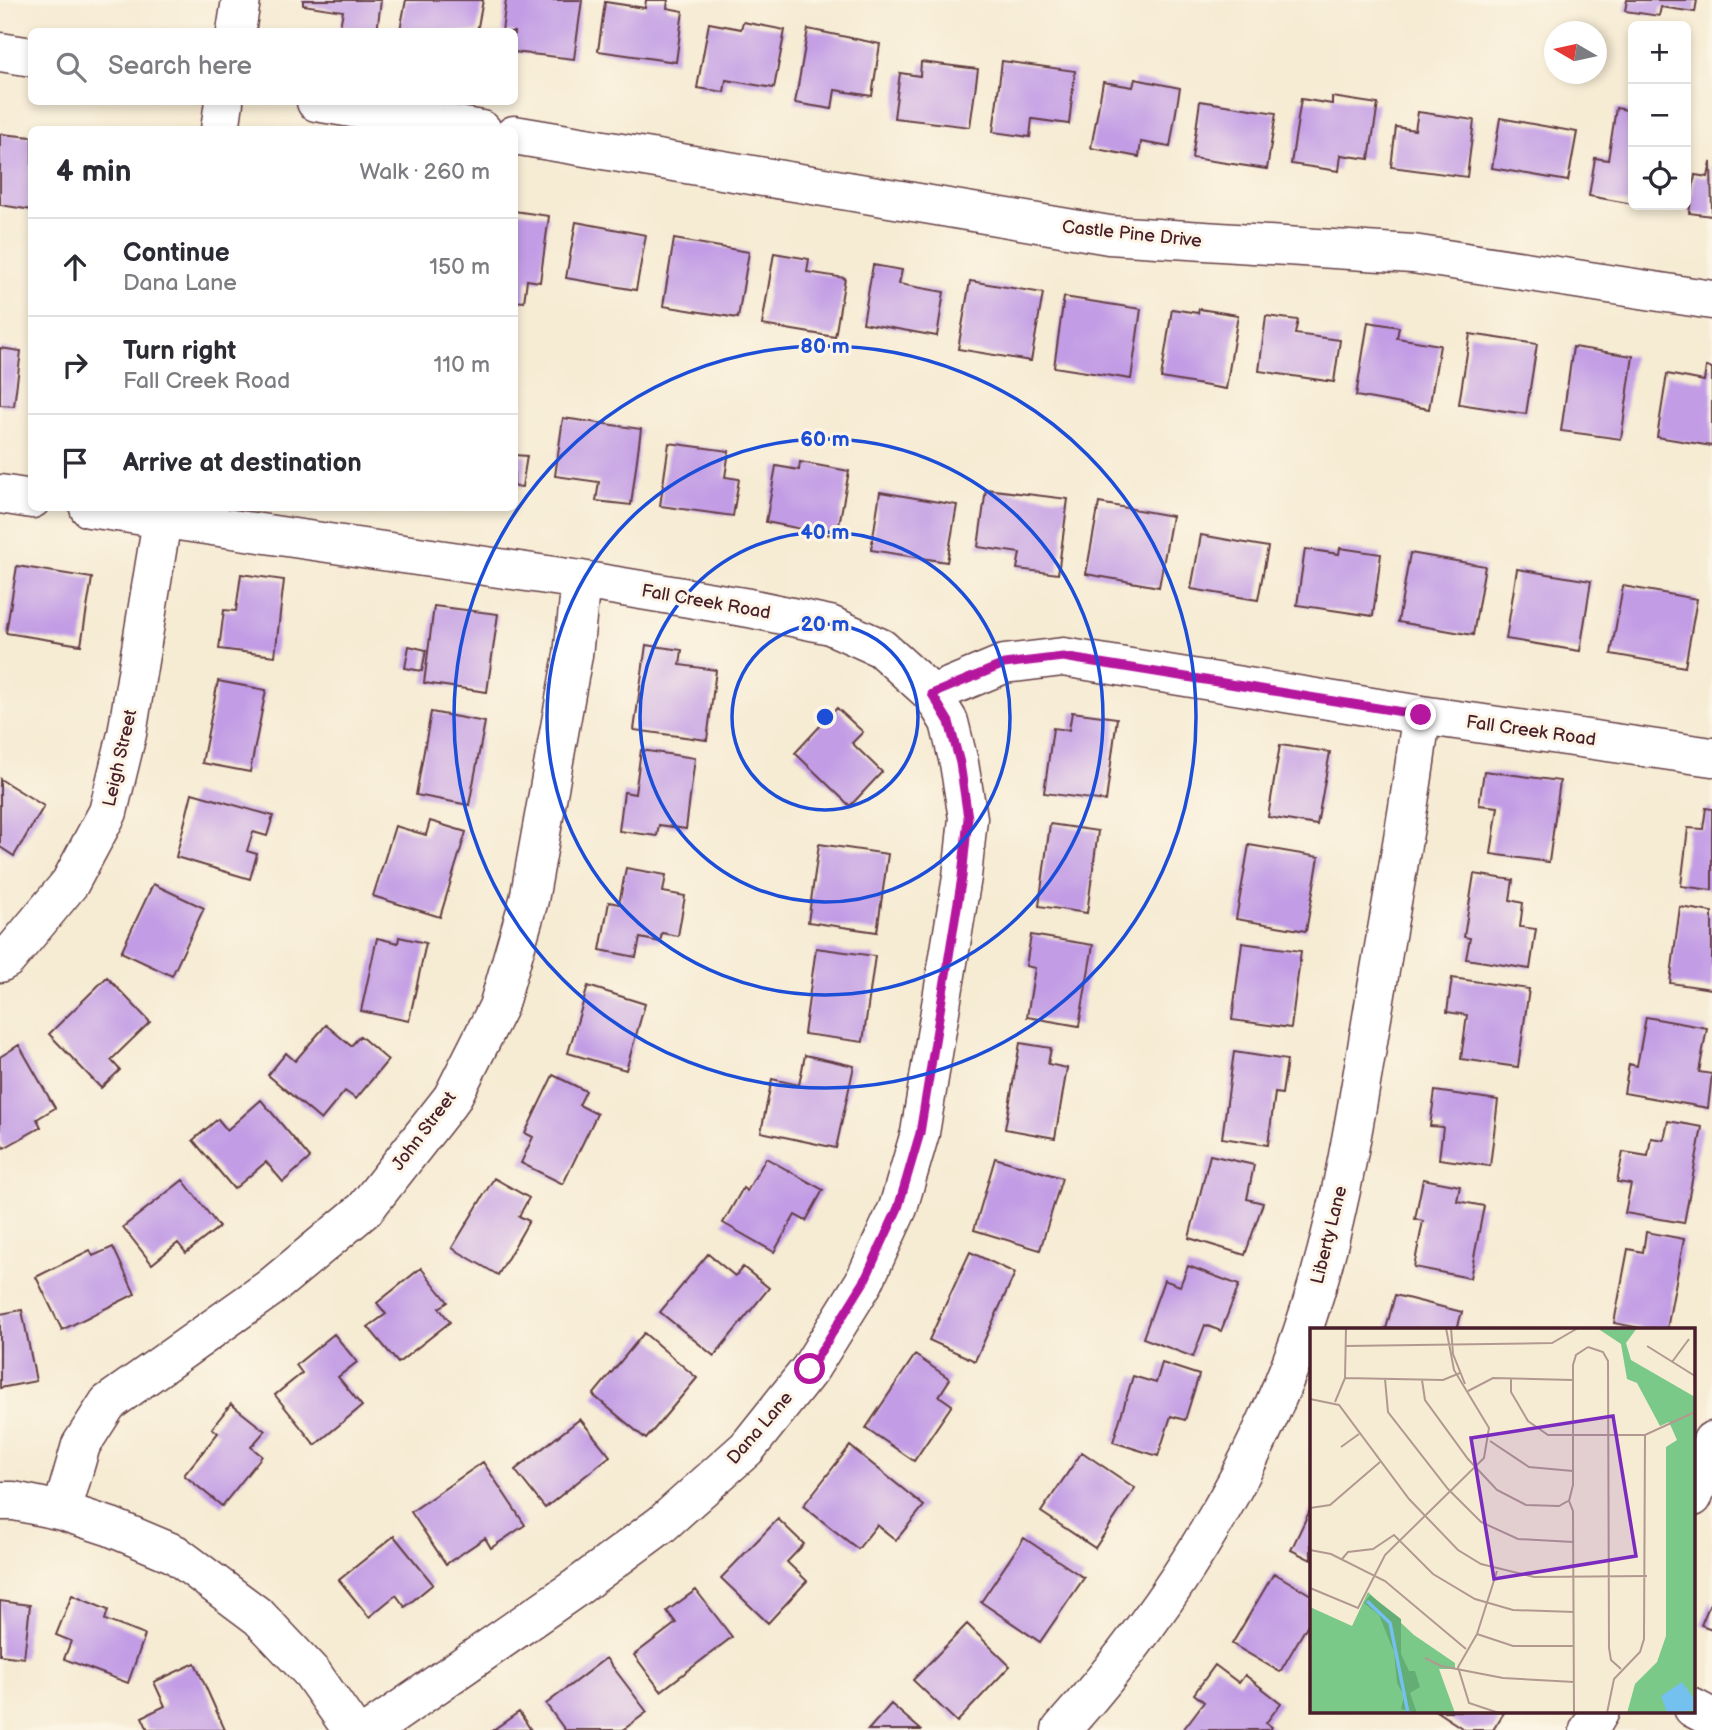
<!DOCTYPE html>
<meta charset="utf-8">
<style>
:root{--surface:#fff;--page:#f2f2f3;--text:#2b2b33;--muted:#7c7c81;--line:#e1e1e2}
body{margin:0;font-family:"Balsamiq Sans",sans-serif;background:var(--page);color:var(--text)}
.controls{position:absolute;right:21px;top:21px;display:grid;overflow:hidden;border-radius:10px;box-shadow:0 4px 10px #0003}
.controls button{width:63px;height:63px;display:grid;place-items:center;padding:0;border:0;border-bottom:2px solid var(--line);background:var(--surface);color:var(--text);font:35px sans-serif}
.compass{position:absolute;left:1544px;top:21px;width:63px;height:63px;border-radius:50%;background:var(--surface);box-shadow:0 4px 10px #0003;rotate:279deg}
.stop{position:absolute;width:21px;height:21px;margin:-16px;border:5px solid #b5179e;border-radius:50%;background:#fff}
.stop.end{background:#b5179e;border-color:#fff;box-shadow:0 2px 7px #0008}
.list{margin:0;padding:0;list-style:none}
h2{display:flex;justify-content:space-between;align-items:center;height:91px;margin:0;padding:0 28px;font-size:30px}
h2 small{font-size:23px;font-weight:400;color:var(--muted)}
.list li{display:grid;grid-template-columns:46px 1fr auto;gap:21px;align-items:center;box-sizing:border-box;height:98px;padding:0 28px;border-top:2px solid var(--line)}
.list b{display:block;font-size:26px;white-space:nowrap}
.list p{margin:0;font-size:23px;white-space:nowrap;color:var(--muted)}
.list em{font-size:23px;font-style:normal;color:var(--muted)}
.icon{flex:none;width:38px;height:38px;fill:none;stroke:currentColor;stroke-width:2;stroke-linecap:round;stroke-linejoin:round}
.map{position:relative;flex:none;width:1712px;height:1730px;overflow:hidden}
.search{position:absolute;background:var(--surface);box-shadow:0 4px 10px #0003;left:28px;top:28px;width:490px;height:77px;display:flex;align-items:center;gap:18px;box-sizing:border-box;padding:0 24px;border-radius:10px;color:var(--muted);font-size:26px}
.panel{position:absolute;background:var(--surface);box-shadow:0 4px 10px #0003;left:28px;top:126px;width:490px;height:385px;border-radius:10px}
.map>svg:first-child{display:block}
.building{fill:#c29ce5}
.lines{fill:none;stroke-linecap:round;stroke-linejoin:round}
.minor-casing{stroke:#643e44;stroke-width:41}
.minor{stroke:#fff;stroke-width:38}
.route{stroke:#b5179e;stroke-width:9}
.ring{fill:none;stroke:#1d4ed8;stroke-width:3.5}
.labels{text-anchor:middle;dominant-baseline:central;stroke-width:6;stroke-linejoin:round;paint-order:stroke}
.street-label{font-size:18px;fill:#4a1f2b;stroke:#fcf5e5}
.inset-river{fill:none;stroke:#74c0ee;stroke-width:3.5}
.inset-road{fill:none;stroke:#b19990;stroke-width:2}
.view{fill:#7b2cbf;fill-opacity:0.15;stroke:#7b2cbf;stroke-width:3.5}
.inset-edge{fill:none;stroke:#4a1f2b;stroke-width:3.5}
.centre{fill:#1d4ed8;stroke:#fcf5e5;stroke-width:3.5}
.ring-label{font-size:21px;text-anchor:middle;font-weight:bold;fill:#1d4ed8;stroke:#fcf5e5;stroke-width:6;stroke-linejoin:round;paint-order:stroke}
</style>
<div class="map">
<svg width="1712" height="1730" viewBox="0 0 1712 1730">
<rect width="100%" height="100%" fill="#fcf5e5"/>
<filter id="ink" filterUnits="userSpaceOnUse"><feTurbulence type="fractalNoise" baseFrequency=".0143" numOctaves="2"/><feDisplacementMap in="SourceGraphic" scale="14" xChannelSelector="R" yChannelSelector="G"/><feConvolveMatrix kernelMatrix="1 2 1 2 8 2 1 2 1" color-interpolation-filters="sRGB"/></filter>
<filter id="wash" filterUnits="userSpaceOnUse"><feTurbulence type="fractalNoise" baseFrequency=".00686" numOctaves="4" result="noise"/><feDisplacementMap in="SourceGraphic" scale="28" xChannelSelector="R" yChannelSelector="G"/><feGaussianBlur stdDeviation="1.57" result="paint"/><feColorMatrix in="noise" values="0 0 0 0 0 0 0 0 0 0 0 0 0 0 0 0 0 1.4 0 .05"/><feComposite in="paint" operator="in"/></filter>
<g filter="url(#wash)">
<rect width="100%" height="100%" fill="#f6ebd3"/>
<g id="blocks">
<path class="building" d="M303,0H381L377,32L340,27L343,11L303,5Z
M406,0H483L477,32L400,30Z
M506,0H582L574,59L514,52V32H502Z
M646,0H668L667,8L683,11L676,62L598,51L605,2L645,8Z
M1627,0H1697L1695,12L1661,7L1659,16L1625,11Z
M743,22L785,30L774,88L726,80L724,92L697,88L709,23L741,29Z
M808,29L880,44L872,96L835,90L832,109L795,103Z
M1002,61L1075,71L1069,124L1032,119L1030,137L993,132Z
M921,62L978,69L970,127L894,118L900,73L920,76Z
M1135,79L1180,88L1170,147L1141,142L1139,157L1091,148L1103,82L1133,87Z
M1332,97L1378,104L1369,159L1341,155L1339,171L1291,164L1301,99L1332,104Z
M1200,101L1276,113L1267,169L1192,158Z
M1616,108L1633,111V204L1589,196L1595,158L1608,160Z
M1418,112L1474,120L1467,177L1391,167L1396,127L1415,130Z
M1500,118L1577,132L1568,181L1492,168Z
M0,134L32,137V210L0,205Z
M1711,162L1712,216L1689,213L1695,175L1708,177Z
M514,211L549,216L540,282L527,280L524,302L514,301Z
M576,222L646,235L636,290L566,278Z
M674,239L749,252L738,318L663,306Z
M774,253L809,259L807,272L845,278L835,337L762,325Z
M873,265L902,270L899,284L944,292L937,336L863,323Z
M970,281L1043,293L1031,361L958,349Z
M1064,297L1141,309L1131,379L1054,367Z
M1172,309L1198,313L1199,309L1238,315L1226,389L1161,378Z
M1266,316L1298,320L1295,334L1340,340L1334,382L1259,371Z
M1368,322L1399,327L1397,338L1440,345L1429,409L1356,396Z
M1470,334L1537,344L1526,414L1459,404Z
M1573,347L1633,356L1621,439L1561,431Z
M0,348L21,351L14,406L0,405Z
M1706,367L1712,368V446L1657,437L1667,374L1704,381Z
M563,418L641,429L631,505L596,501L599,482L555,476Z
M669,443L729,451L725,477L739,479L733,516L660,506Z
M514,455L527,456L522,487L514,486Z
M800,462L849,471L837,536L766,522L776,466L799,470Z
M986,489L1068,499L1058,574L1017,569L1020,553L978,547Z
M880,492L957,505L947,562L871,550Z
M1099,503L1172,516L1159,587L1086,574Z
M1201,535L1268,547L1258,600L1191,589Z
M1340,548L1381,554L1373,616L1297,605L1305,549L1339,554Z
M1410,553L1485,566L1473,635L1398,622Z
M17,566L92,578L81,645L6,633Z
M1517,569L1591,581L1580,651L1506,639Z
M241,574L284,580L275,656L219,649L224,610L236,611Z
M1623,586L1697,599L1685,667L1611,654Z
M434,606L498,614L487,692L424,683Z
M646,645L682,650L680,665L716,670L707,740L634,730Z
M409,646L426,650L422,671L405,668Z
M218,681L266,690L250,772L202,763Z
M837,708L863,732L852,743L882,772L850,806L795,753Z
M431,712L485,722L469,805L416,795Z
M1072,712L1117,718L1106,801L1044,793L1053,728L1069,730Z
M1280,745L1330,752L1317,825L1268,817Z
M641,750L695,758L686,829L659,825L657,836L619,831L624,792L635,794Z
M1484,771L1560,781L1549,862L1491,854L1498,807L1479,805Z
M0,779L44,806L14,856L0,847Z
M192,793L273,816L267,836L253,832L247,851L257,854L250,879L176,857Z
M1706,808L1712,809V890L1681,886L1688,828L1703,829Z
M430,821L466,832L440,917L373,896L395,826L426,835Z
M1050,824L1098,831L1087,913L1039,906Z
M819,844L888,854L877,932L808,922Z
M1249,845L1319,857L1306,931L1236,919Z
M626,868L666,875L663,892L685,896L678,936L662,933L660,942L640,938L636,957L600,950L609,902L619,904Z
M1474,874L1513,880L1510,900L1523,903L1520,927L1536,929L1530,969L1466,959L1470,938L1464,937Z
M153,884L204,908L172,976L121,952Z
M1680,907L1712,912V989L1670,983Z
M1031,935L1093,945L1079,1026L1027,1017L1035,968L1026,966Z
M399,937L426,943L409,1021L361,1011L377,938L398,943Z
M1242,943L1301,951L1291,1028L1232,1020Z
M816,948L875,956L863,1042L804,1034Z
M107,977L150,1022L111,1060L120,1070L101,1088L49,1034Z
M1452,978L1529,989L1518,1067L1461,1059L1467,1015L1447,1012Z
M588,986L645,1004L626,1070L568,1053Z
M1646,1017L1707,1028L1699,1072L1712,1074L1708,1108L1624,1093L1629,1064L1637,1066Z
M326,1025L351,1046L360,1036L388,1060L356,1099L345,1091L321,1120L268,1075L286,1053L295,1061Z
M1020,1043L1051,1048L1048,1064L1067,1068L1055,1138L1005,1129Z
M19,1045L55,1108L37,1119L41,1127L4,1148L0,1141V1057Z
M1234,1052L1287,1060L1282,1094L1275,1093L1268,1145L1222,1138Z
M805,1055L854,1066L836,1148L761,1132L772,1079L799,1085Z
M553,1075L586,1091L579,1105L597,1114L563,1184L521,1163L533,1137L525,1133Z
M1435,1091L1498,1100L1490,1166L1439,1159L1443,1127L1430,1126Z
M261,1100L310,1158L283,1182L266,1162L234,1189L193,1140L218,1119L227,1130Z
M1668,1121L1702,1127L1684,1223L1625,1213L1631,1184L1617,1182L1623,1152L1648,1156L1651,1138L1664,1140Z
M1210,1155L1254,1165L1247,1199L1263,1203L1245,1255L1189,1238Z
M766,1158L823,1190L806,1221L795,1215L774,1252L723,1223L743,1188L747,1191Z
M995,1158L1062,1178L1040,1250L974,1230Z
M494,1178L529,1198L519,1216L529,1221L498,1275L452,1248Z
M1423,1179L1460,1186L1457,1201L1484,1206L1470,1278L1414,1267L1423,1221L1415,1219Z
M183,1180L219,1227L186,1253L178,1243L152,1264L123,1227Z
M1646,1232L1684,1239L1667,1329H1645L1614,1323L1628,1249L1643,1252Z
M113,1247L135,1294L62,1330L36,1277L90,1250L93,1256Z
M970,1252L1015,1273L975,1361L929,1340Z
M708,1254L735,1276L743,1267L769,1288L714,1356L660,1312Z
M1188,1266L1239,1285L1221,1331L1205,1325L1193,1357L1143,1338L1164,1280L1180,1286Z
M421,1268L448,1302L439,1308L450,1322L398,1363L368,1327L386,1314L377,1303Z
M1395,1295L1462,1312L1457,1329H1386Z
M22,1310L36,1381L0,1388V1314Z
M644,1333L697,1378L646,1439L593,1395Z
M334,1334L357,1362L338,1377L362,1406L315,1445L275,1395L302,1373L296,1365Z
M915,1355L950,1379L939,1396L952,1405L914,1461L866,1428Z
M1162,1363L1199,1375L1185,1420L1171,1416L1158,1456L1113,1442L1133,1376L1156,1383Z
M231,1404L265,1431L251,1447L262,1456L222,1506L184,1475L218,1433L212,1428Z
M580,1419L610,1456L545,1508L515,1470Z
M850,1446L924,1506L896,1540L877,1525L858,1549L803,1506Z
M1082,1452L1135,1488L1095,1548L1041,1512Z
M483,1462L525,1525L491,1548L485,1538L446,1564L411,1512Z
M1311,1508V1560L1291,1550Z
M778,1519L804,1544L787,1562L807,1581L768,1623L721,1578Z
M394,1536L433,1584L405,1607L396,1595L369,1617L339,1580Z
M1024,1538L1084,1578L1040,1642L981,1602Z
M1274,1573L1311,1595V1619L1280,1672L1232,1644Z
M696,1590L732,1637L661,1691L634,1655L676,1623L667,1611Z
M72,1595L108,1610L105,1620L145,1635L128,1683L64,1659L71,1641L56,1635Z
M1712,1599V1629L1701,1625Z
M0,1601L30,1605L24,1658L0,1655Z
M967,1624L1010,1666L957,1722L913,1680Z
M606,1658L647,1712L623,1730H565L546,1704Z
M195,1663L225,1730H148L142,1717L165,1706L154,1682Z
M1215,1665L1239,1683L1245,1675L1281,1703L1266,1723L1272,1727L1270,1730H1183L1204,1702L1194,1694Z
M891,1704L921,1730H868Z
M1436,1711H1505L1493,1730H1465Z
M519,1712L531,1730H493Z"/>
</g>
</g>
<g filter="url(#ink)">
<use href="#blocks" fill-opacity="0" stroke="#643e44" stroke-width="2"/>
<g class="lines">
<g class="minor-casing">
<path id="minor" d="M236,32L241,0
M0,52L32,57
M316,102L482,130
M220,130L224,102
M514,135L1109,235L1413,254L1712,300
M0,494L32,499
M89,508L581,580L749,608L830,625L881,648L932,694L949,722L959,763L968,818L962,877L920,1133L898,1208L864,1282L810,1369L747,1448L662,1524L577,1587L371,1730
M932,694L1004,664L1063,657L1421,715L1712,757
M0,963L7,959L70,883L108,812L127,734L164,508
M1693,1497L1712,1441
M0,1501H14L62,1511L111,1527L175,1554L259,1617L312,1673L352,1730
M62,1511L81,1445L108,1403L270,1288L365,1209L452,1098L498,1007L529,900L573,655L581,580
M1693,1708L1712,1718
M1061,1730C1177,1601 1272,1447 1319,1279C1347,1182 1361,1081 1378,982C1393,893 1411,804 1421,715
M1589,1730L1600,1711"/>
</g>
<use href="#minor" class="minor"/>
</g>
</g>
<g class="lines" filter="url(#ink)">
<path class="route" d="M810,1369L864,1282L898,1208L920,1133L962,877L968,818L960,763L949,722L932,694L1004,664L1063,657L1421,715"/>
</g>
<g class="ring">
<circle cx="825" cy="717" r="93"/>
<circle cx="825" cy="717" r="185"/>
<circle cx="825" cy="717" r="278"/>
<circle cx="825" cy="717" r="371"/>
</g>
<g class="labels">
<g class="street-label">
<text transform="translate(1132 234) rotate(6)">Castle Pine Drive</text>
<text transform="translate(706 602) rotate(10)">Fall Creek Road</text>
<text transform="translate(1531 731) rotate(8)">Fall Creek Road</text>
<text transform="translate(120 758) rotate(-77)">Leigh Street</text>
<text transform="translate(424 1131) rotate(-53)">John Street</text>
<text transform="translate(1329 1235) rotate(-76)">Liberty Lane</text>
<text transform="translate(760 1428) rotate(-49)">Dana Lane</text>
</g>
</g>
<g transform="translate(1310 1328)">
<rect width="385" height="385" fill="#f6ebd3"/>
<path d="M287,0H327L316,15L321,32L385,69V385H317L325,356L347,334L356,308V119L367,112L359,94L350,98L327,55L317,51L311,16ZM58,264L104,307L145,335V341H129L145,385H0V279L42,298Z" fill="#7bc989"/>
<path d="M60,267L91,291V326L99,343H105L110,359L100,365L107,385L91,381L94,368L87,355L84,324L69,287L54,275Z" fill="#64ad75"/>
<path d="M372,354L385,372V382L357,385L351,368Z" fill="#74c0ee"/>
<path class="inset-river" d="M57,273L80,295L98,385"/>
<path class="inset-road" d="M141,0L143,26L155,56M35,18L242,15L268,0M337,18L385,48M278,19L293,24L298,33L299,320L301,332L311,341M362,34L379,11M35,50L133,52L150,45M75,51L78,84L138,161L171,194L208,211L263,214M201,51V64L218,93L238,107H335L385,84M112,52L115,72L158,131L187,162L216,177L249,178L258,173M158,63L183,50L262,52M0,71L29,77L99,171L148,222L171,236L224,249L337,248M25,74L35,50L36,0M180,113L219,139L263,143M31,119L49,106M0,180L20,177L70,134M0,222L21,226L75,253L156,321M32,231L38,224L63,221L84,207L123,246L165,271L203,282L264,284M187,243L167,306L148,339L159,375L189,385M0,260L48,280L75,227L174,130L179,100L144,42L136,0M167,306L203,318H264M115,330L131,338L193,350L264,354M264,385L263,183L259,173L263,157V37L266,27L278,19M297,385L304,351L330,324L334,311L335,107"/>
<path class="view" d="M303,88L326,228L184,251L161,110Z"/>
<rect width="385" height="385" class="inset-edge"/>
</g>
<circle cx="825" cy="717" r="10" class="centre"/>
<g class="ring-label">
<text x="825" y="353">80 m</text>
<text x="825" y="446">60 m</text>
<text x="825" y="539">40 m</text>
<text x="825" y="631">20 m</text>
</g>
</svg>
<div class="controls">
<button>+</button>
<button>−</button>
<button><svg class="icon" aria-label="locate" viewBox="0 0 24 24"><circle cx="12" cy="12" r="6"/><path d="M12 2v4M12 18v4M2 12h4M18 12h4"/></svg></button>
</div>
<svg class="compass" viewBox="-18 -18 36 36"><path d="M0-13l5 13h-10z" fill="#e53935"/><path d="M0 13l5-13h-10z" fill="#7c7c81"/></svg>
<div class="stop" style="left:810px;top:1369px"></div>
<div class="stop end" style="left:1421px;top:715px"></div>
<div class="search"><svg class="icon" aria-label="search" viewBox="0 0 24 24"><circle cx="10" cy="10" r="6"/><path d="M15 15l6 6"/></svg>Search here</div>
<section class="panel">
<h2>4 min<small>Walk · 260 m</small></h2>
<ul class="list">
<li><svg class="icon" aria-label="ahead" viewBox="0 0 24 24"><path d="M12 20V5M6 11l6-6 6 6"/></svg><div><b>Continue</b><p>Dana Lane</p></div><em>150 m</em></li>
<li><svg class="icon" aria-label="right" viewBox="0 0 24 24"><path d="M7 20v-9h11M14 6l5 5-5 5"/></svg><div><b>Turn right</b><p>Fall Creek Road</p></div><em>110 m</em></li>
<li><svg class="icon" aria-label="arrive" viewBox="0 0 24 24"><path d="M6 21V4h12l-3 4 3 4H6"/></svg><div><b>Arrive at destination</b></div></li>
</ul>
</section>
</div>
